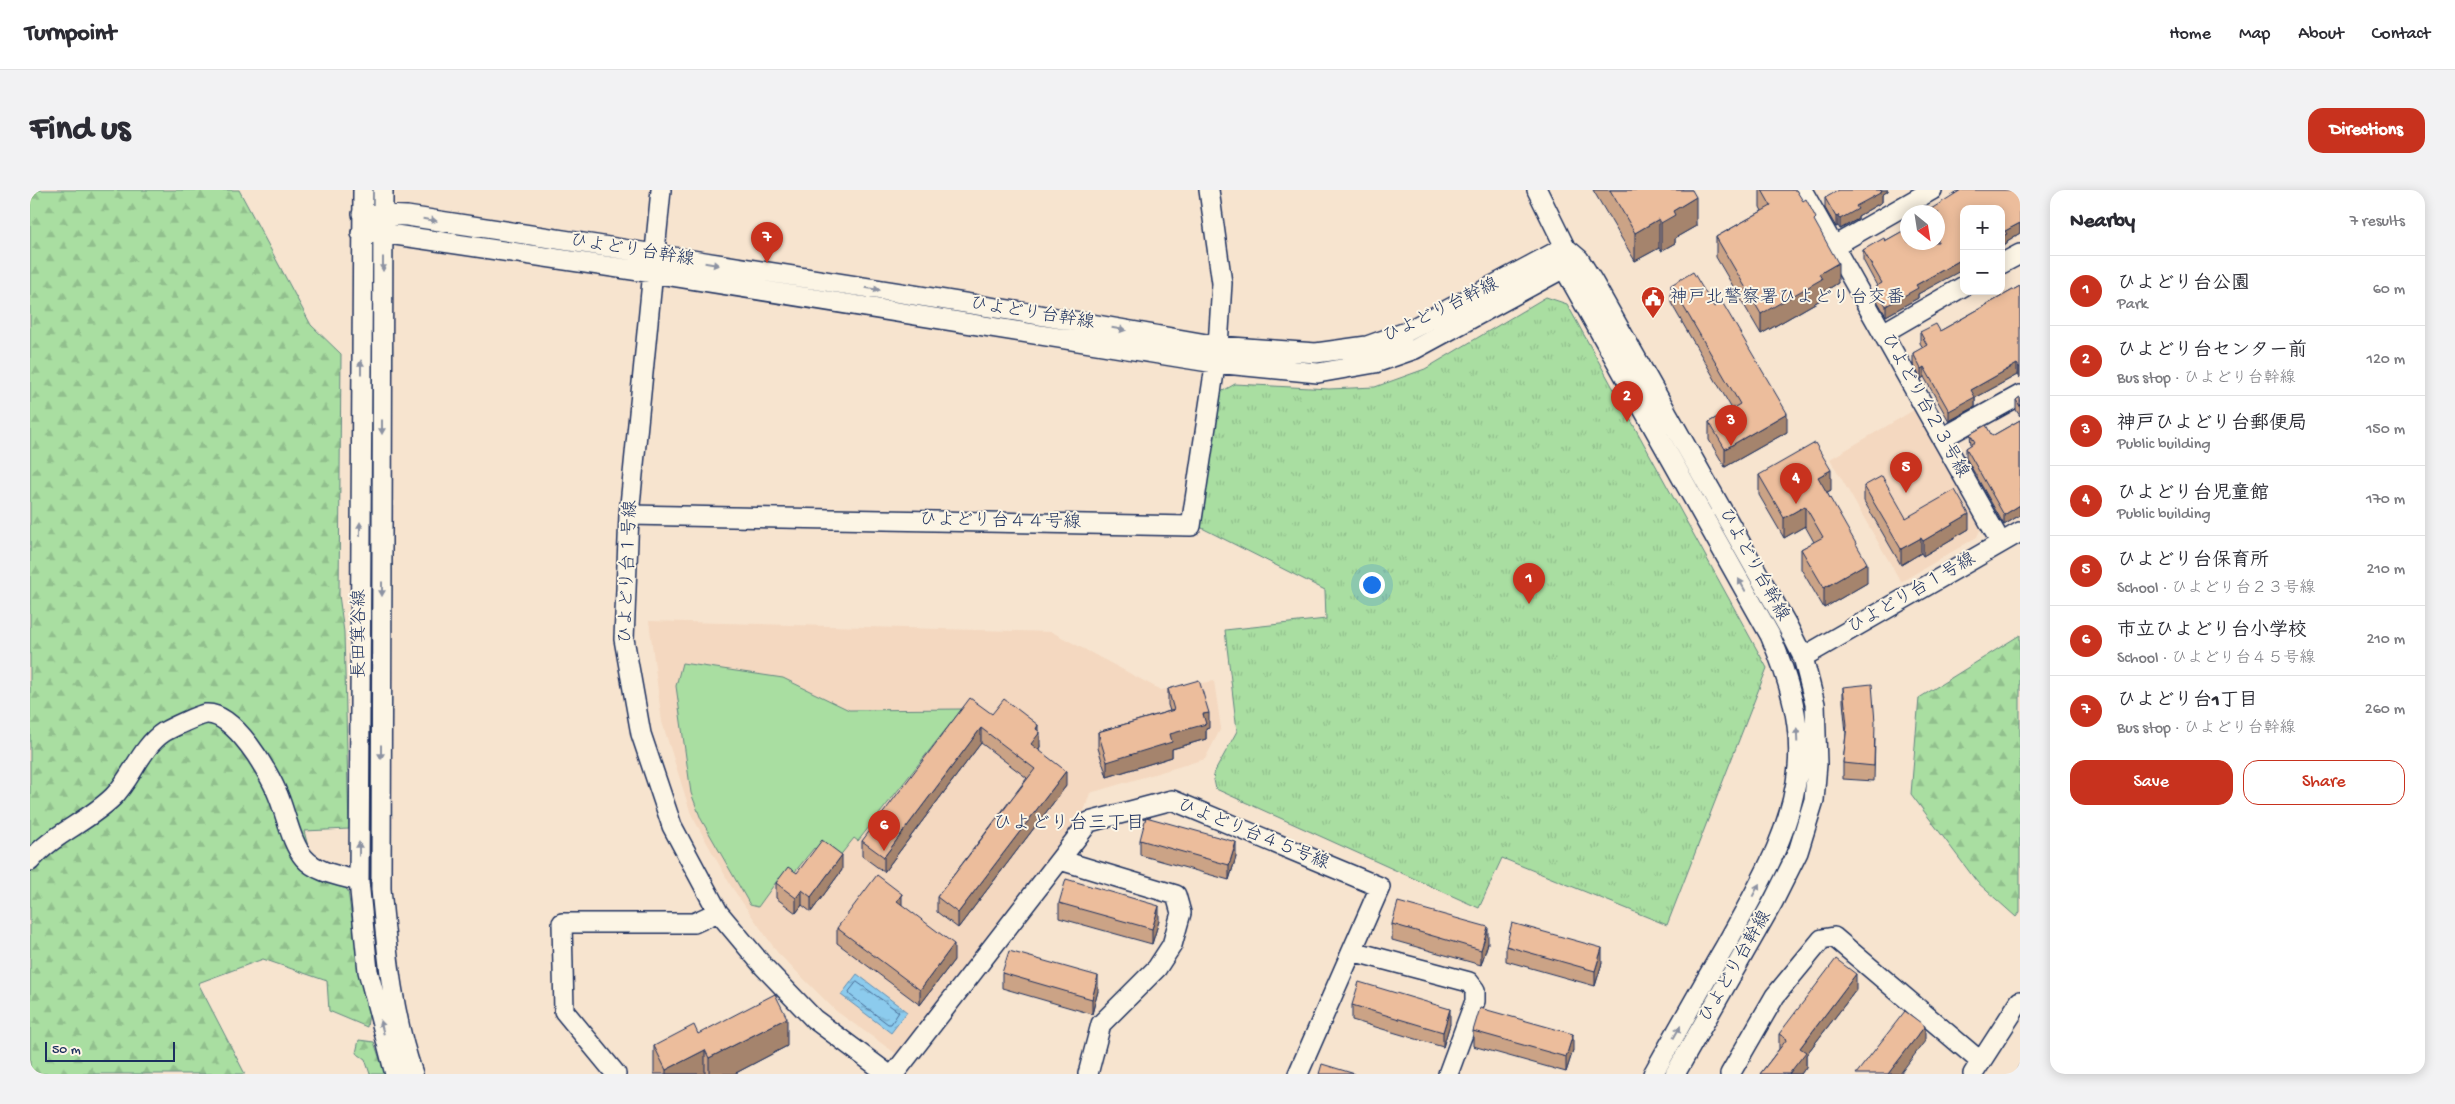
<!DOCTYPE html>
<meta charset="utf-8">
<style>
:root{--surface:#fff;--page:#f2f2f3;--text:#2b2b33;--muted:#7c7c81;--line:#e1e1e2;--accent:#c8321e}
body{margin:0;font-family:"Gochi Hand","Klee One",sans-serif;background:var(--page);color:var(--text)}
.controls{position:absolute;right:15px;top:15px;display:grid;overflow:hidden;border-radius:10px;box-shadow:0 2px 12px #0003}
.controls button{width:45px;height:45px;display:grid;place-items:center;padding:0;border:0;border-bottom:1px solid var(--line);background:var(--surface);color:var(--text);font:25px sans-serif}
.compass{position:absolute;left:1870px;top:15px;width:45px;height:45px;border-radius:50%;background:var(--surface);box-shadow:0 2px 12px #0003;rotate:150deg}
.scale{position:absolute;left:15px;bottom:12px;width:130px;box-sizing:border-box;padding-left:5px;border:2px solid #1b2f5e;border-top:0;font-size:14px;line-height:18px;white-space:nowrap;color:#1b2f5e;-webkit-text-stroke:4px #fcf5e5;paint-order:stroke}
.you{position:absolute;left:1341px;top:394px;width:18px;height:18px;margin:-12px;border:4px solid #fff;border-radius:50%;background:#1a73e8;box-shadow:0 0 0 8px #1a73e833}
.badge{display:grid;place-items:center;width:32px;height:32px;border-radius:50%;background:var(--accent);color:#fff;font-size:16px;font-weight:700}
.pin{position:absolute;translate:-50% -41px;filter:drop-shadow(0 1px 2px #0008)}
.pin::after{content:'';position:absolute;top:26px;width:18px;height:15px;background:inherit;clip-path:polygon(0 0,100% 0,50% 100%)}
.list{margin:0;padding:0;list-style:none}
h2{display:flex;justify-content:space-between;align-items:center;height:65px;margin:0;padding:0 20px;font-size:21px}
h2 small{font-size:16px;font-weight:400;color:var(--muted)}
.list li{display:grid;grid-template-columns:32px 1fr auto;gap:15px;align-items:center;box-sizing:border-box;height:70px;padding:0 20px;border-top:1px solid var(--line)}
.list b{display:block;font-size:19px;white-space:nowrap}
.list p{margin:0;font-size:16px;white-space:nowrap;color:var(--muted)}
.list em{font-size:16px;font-style:normal;color:var(--muted)}
.actions{display:flex;gap:10px;padding:15px 20px}
.actions a{flex:1;padding:11px 0;border:1px solid var(--accent);border-radius:15px;text-align:center;font-size:18px;color:var(--accent)}
.actions .main{background:var(--accent);color:#fff}
.map{position:relative;flex:none;width:1990px;height:884px;overflow:hidden;border-radius:15px}
header{display:flex;align-items:center;gap:30px;box-sizing:border-box;height:70px;padding:0 25px;background:var(--surface);border-bottom:1px solid var(--line)}
header strong{font-size:24px}
nav{display:flex;gap:28px;margin-inline-start:auto;font-size:18px}
.intro{display:flex;align-items:center;justify-content:space-between;box-sizing:border-box;height:120px;padding:0 30px}
h1{margin:0;font-size:35px}
.button{padding:12px 22px;border-radius:15px;background:var(--accent);color:#fff;font-size:18px;font-weight:700}
main{display:flex;gap:30px;padding:0 30px}
aside{flex:1;background:var(--surface);border-radius:15px;box-shadow:0 2px 12px #0003}
.map>svg:first-child{display:block}
.built{fill:#f4d8c0}
.grass{fill:#a9dea1;stroke:#628680}
.forest{fill:url(#forest-firs);stroke:#628680}
.park{fill:url(#park-tufts);stroke:#628680}
.water{fill:url(#water-ripples);stroke:#5f8db4}
.lines{fill:none;stroke-linecap:round;stroke-linejoin:round}
.shore{stroke:#486d97;stroke-width:1}
.minor-casing{stroke:#1b2f5e;stroke-width:22}
.minor{stroke:#fcf5e5;stroke-width:19}
.wall{fill:#cba386;stroke:#1b2f5e}
.shaded-wall{fill:#a5846d;stroke:#1b2f5e}
.building{fill:#ecbd9c;stroke:#1b2f5e}
.oneway{fill:#8c92a2}
.labels{text-anchor:middle;dominant-baseline:central;stroke-width:4;stroke-linejoin:round;paint-order:stroke}
.street-label{font-size:18px;fill:#1b2f5e;stroke:#fcf5e5}
.poi-label{font-size:18px;fill:#1b2f5e;stroke:#fcf5e5;text-anchor:start}
.neighbourhood-label{font-size:19px;fill:#1b2f5e;stroke:#fcf5e5}
</style>
<header>
<strong>Turnpoint</strong>
<nav><a>Home</a><a>Map</a><a>About</a><a>Contact</a></nav>
</header>
<div class="intro"><h1>Find us</h1><a class="button">Directions</a></div>
<main>
<div class="map">
<svg width="1990" height="884" viewBox="0 0 1990 884">
<defs>
<pattern id="forest-firs" width="22" height="20" patternUnits="userSpaceOnUse" patternTransform="scale(1.25)"><rect width="22" height="20" fill="#a9dea1"/><path d="M5 1l3.5 6h-7zM16 11l3.5 6h-7z" fill="#91bf8d"/></pattern>
<pattern id="park-tufts" width="24" height="20" patternUnits="userSpaceOnUse" patternTransform="scale(1.25)"><rect width="24" height="20" fill="#a9dea1"/><path d="M3 7l-1-3M5 7V3M7 7l1-3M15 17l-1-3M17 17v-4M19 17l1-3" fill="none" stroke="#91bf8d"/></pattern>
<pattern id="water-ripples" width="26" height="14" patternUnits="userSpaceOnUse" patternTransform="scale(1.25)"><rect width="26" height="14" fill="#8ccbed"/><path d="M2 4q2-2 4 0t4 0M15 11q2-2 4 0t4 0" fill="none" stroke="#72a5c3"/></pattern>
</defs>
<rect width="100%" height="100%" fill="#f7e4cf"/>
<filter id="ink" filterUnits="userSpaceOnUse"><feTurbulence type="fractalNoise" baseFrequency=".02" numOctaves="2"/><feDisplacementMap in="SourceGraphic" scale="10" xChannelSelector="R" yChannelSelector="G"/><feConvolveMatrix kernelMatrix="1 2 1 2 8 2 1 2 1" color-interpolation-filters="sRGB"/></filter>
<g filter="url(#ink)">
<path class="built" d="M1884,220L1952,336L1947,347L1871,392L1800,269Z
M619,431L1022,442L1131,500L1184,491L1191,538L1175,569L1060,603L1052,627L868,865L806,821L747,762L701,696L661,624L632,532Z"/>
<path class="grass" d="M652,473L753,488L819,520L932,519L828,651L824,648L805,672L784,658L756,693L749,688L728,717L720,715L671,629L661,603L646,496Z"/>
<path class="forest" d="M0,0H209L281,135L311,164L309,405L314,442L319,639L274,641L280,664L318,701L328,770L340,816L337,837L299,821L297,791L233,769L168,793L215,884H0Z
M1990,445V722L1986,727L1947,692L1881,604L1889,508Z
M329,850L344,852L355,884H340L335,869L326,863Z"/>
<path class="park" d="M1516,107L1537,114L1737,478L1637,735L1472,668L1449,718L1186,599L1183,585L1207,541L1195,440L1296,429L1295,400L1170,337L1191,202L1205,194L1299,199L1345,197L1395,179Z"/>
<path class="water" d="M827,784L877,822L861,843L811,805Z"/>
<g class="lines">
<path class="shore" d="M827,792L869,822L861,834H858L820,805L819,802Z"/>
<g class="minor-casing">
<path id="minor" d="M333,0L329,691L338,781L365,884
M353,0L351,699C357,762 362,824 383,884
M631,0L599,325L594,449L611,544L642,636L688,722L734,777L784,829L858,884
M1507,0L1535,57L1534,70
M1772,0L1971,353
M332,24L377,26L599,60L998,123L1188,156L1286,163L1337,156L1376,142L1535,57L1549,69L1562,90L1757,435L1773,467L1785,514L1787,574L1784,610L1768,662L1743,712L1645,884
M331,43H352L623,83L1185,173L1288,183L1345,173L1385,159L1534,78L1740,445C1758,487 1772,531 1768,577C1762,643 1727,698 1696,755C1671,798 1647,841 1623,884
M1804,56L1902,0
M1971,74L1990,64
M1853,143L1934,96
M1912,248L1990,205
M599,325L1161,336L1188,156L1192,93L1179,0
M1773,467L1990,342
M1030,670L1146,705L1151,723L1142,755L1127,778L1071,834L1058,884
M0,671C24,643 56,633 83,607C102,588 111,557 134,542C141,538 168,525 176,524C204,522 239,582 248,605C256,624 261,653 274,668C287,683 311,686 329,691
M1322,761L1439,792L1445,800V811L1418,884
M586,884L534,821L532,733H664L688,722
M864,884L1059,632L1142,610L1350,697L1268,884
M1700,884L1745,806L1792,749L1804,747L1951,872
M1943,884L1990,811"/>
</g>
<use href="#minor" class="minor"/>
</g>
<path class="wall" d="M1563,0H1662L1666,36L1645,48V53L1631,61L1629,58L1605,71Z
M1730,0H1766L1808,93L1792,103V109L1731,144L1686,67V47L1732,21L1730,17Z
M1858,0V1L1852,5V12L1828,26V29L1810,39L1808,36L1806,37L1795,18V8Z
M1990,0V43L1977,51V54L1888,104V108L1856,126L1845,107V97L1847,96L1833,70V60L1855,51L1908,22H1901V19Z
M1641,95L1757,242L1695,277L1679,250V232L1702,219L1641,113Z
M1990,96L1989,188L1987,185L1945,208V217L1919,231L1894,187L1891,189L1883,174V163L1893,158L1890,153V142L1910,141Z
M1990,207V226L1986,220V210Z
M1990,230V325L1974,335L1936,268V258L1941,255L1940,244L1962,246Z
M1729,285L1801,300L1797,302L1837,393L1794,418L1771,379V359L1784,352L1775,336L1754,348L1729,305Z
M1834,296L1876,328L1939,339L1893,366L1891,363L1871,375L1834,311Z
M1813,497L1845,548L1844,591L1813,589V573L1816,543L1813,512Z
M1138,499L1179,538L1176,539V549L1142,559V567L1077,587L1068,558V542L1140,521L1138,515Z
M962,524L1008,541L1010,557L1008,560L1036,596L928,738L907,722V707L997,588L951,553L854,682L832,666V651Z
M1110,650L1206,667L1199,690L1110,665Z
M812,680L781,722L772,715L766,723L746,708V693L767,683Z
M1029,713L1129,731L1122,754L1029,728Z
M872,715L924,770L890,815L807,753V738Z
M1362,734L1458,753L1451,775L1362,750Z
M1476,756L1572,773L1565,796L1476,771Z
M972,783L1068,801L1062,824L972,798Z
M1826,800L1776,865V877L1771,884H1730L1749,859V844Z
M1322,815L1420,834L1413,857L1322,830Z
M1443,841L1543,860L1536,882L1443,856Z
M668,844L757,856L704,884H624V856Z"/>
<path class="shaded-wall" d="M1848,0H1858V1L1852,5V12L1828,26V29L1810,39V29L1826,16Z
M1666,7V36L1645,48V53L1631,61V33L1643,21Z
M1808,25V36L1806,37V27Z
M1629,29V58L1605,71V43Z
M1990,33V43L1977,51V54L1971,57V47L1975,41Z
M1934,68V79L1888,104V108L1856,126V116L1886,95Z
M1808,73V93L1792,103V109L1731,144V124L1789,84Z
M1987,174V185L1945,208V217L1919,231V221L1941,200Z
M1894,177V187L1891,189V179Z
M1989,177H1990V187L1989,188Z
M1757,223V242L1695,277V259Z
M1801,280V300L1788,307V287Z
M1990,315V325L1974,335V325Z
M1775,316V336L1754,348V328Z
M1939,324V339L1893,366V351Z
M1891,348V363L1871,375V359Z
M1837,373V393L1794,418V398Z
M1179,523V538L1176,539V549L1142,559V567L1077,587V572L1140,544L1173,524Z
M1008,535V545L1010,542V557L1001,569V554L1006,539Z
M951,538V553L854,682V667Z
M1036,581V596L928,738V723Z
M1206,652V667L1199,690V675Z
M812,665V680L781,722V707Z
M772,700V715L766,723V708Z
M872,704V719L867,711Z
M1129,716V731L1122,754V739Z
M1458,737V753L1451,775V760Z
M924,754V770L890,815V800Z
M1572,758V773L1565,796V781Z
M1826,784V800L1776,865V877L1771,884H1759L1770,858Z
M1068,786V801L1062,824V809Z
M1420,819V834L1413,857V842Z
M757,828V856L704,884H679V868Z
M1895,836V851L1870,884H1858Z
M1543,844V860L1536,882V867Z
M675,860V884H636V880Z"/>
<path class="building" d="M1580,0H1662L1666,7L1643,21L1645,25L1631,33L1629,29L1605,43Z
M1732,0H1766L1773,11L1776,9L1786,28L1784,30L1808,73L1789,84L1792,89L1731,124L1686,47L1741,16Z
M1809,0H1850L1852,2L1826,16L1828,19L1810,29L1808,25L1806,27L1795,8Z
M1931,0H1990V33L1975,41L1977,44L1971,47V19H1934V68L1886,95L1888,98L1856,116L1845,97L1852,93L1833,60L1854,48L1855,51L1878,38V52H1908V22H1903L1901,19Z
M1663,82L1684,117L1692,112L1757,223L1695,259L1679,232L1710,214L1641,95Z
M1990,96V177H1989L1987,174L1941,200L1945,207L1919,221L1894,177L1891,179L1883,163L1897,155L1890,142L1906,134L1910,141Z
M1990,207V216L1986,210Z
M1990,230V315L1974,325L1936,258L1945,252L1940,244L1956,235L1962,246Z
M1785,253L1801,280L1788,287L1837,373L1794,398L1771,359L1793,347L1775,316L1754,328L1729,285Z
M1852,286L1876,328L1925,300L1939,324L1893,351L1891,348L1871,359L1834,296Z
M1169,490L1179,523L1173,524L1176,534L1140,544L1142,552L1077,572L1068,542L1144,520L1138,499Z
M1842,494L1845,532L1844,576L1813,573L1817,535L1813,497Z
M940,508L962,524L974,509L1008,535L1006,539L1010,542L1001,554L1036,581L928,723L907,707L1005,579L951,538L854,667L832,651Z
M1116,627L1206,652L1199,675L1110,650Z
M792,650L812,665L781,707L772,700L766,708L746,693L758,677L767,683Z
M847,685L872,704L867,711L924,754L890,800L807,738Z
M1036,689L1129,716L1122,739L1029,713Z
M1368,712L1458,737L1451,760L1362,734Z
M1482,733L1572,758L1565,781L1476,756Z
M979,761L1068,786L1062,809L972,783Z
M1806,769L1826,784L1770,858L1776,862L1759,884H1730L1757,849L1749,844Z
M1329,792L1420,819L1413,842L1322,815Z
M745,804L757,828L679,868L675,860L636,880L624,856L664,835L668,844Z
M1450,818L1543,844L1536,867L1443,841Z
M1875,821L1895,836L1858,884H1826Z
M1292,874L1325,884H1289Z
M1990,874V884H1985Z"/>
<defs><path id="oneway-solid" d="M-6-.8H1V-3.2L6.5 0L1 3.2V.8H-6Z" transform="scale(1.25)"/></defs>
<g class="oneway">
<use href="#oneway-solid" transform="translate(400 30) rotate(9)"/>
<use href="#oneway-solid" transform="translate(353 74) rotate(90)"/>
<use href="#oneway-solid" transform="translate(682 74) rotate(9)"/>
<use href="#oneway-solid" transform="translate(843 99) rotate(9)"/>
<use href="#oneway-solid" transform="translate(1089 139) rotate(10)"/>
<use href="#oneway-solid" transform="translate(331 177) rotate(-90)"/>
<use href="#oneway-solid" transform="translate(352 237) rotate(90)"/>
<use href="#oneway-solid" transform="translate(330 339) rotate(-90)"/>
<use href="#oneway-solid" transform="translate(1712 395) rotate(-119)"/>
<use href="#oneway-solid" transform="translate(352 399) rotate(90)"/>
<use href="#oneway-solid" transform="translate(1767 545) rotate(-92)"/>
<use href="#oneway-solid" transform="translate(351 562) rotate(90)"/>
<use href="#oneway-solid" transform="translate(329 659) rotate(-90)"/>
<use href="#oneway-solid" transform="translate(1726 700) rotate(-62)"/>
<use href="#oneway-solid" transform="translate(352 837) rotate(-104)"/>
<use href="#oneway-solid" transform="translate(1647 842) rotate(-61)"/>
</g>
</g>
<defs>
<g id="civic-pin" transform="scale(1.25)"><path d="M0 17L-7.5 6A9.5 9.5 0 1 1 7.5 6Z" fill="#c8321e" stroke="#fcf5e5"/><path d="M-.6-6.5H3V-4.5H.6V-3L4-1V1h2V6H-6V1h2V-1L-.6-3ZM-1.2 2.5V6h2.4V2.5Z" fill="#fff"/></g>
</defs>
<g fill-rule="evenodd">
<use href="#civic-pin" x="1623" y="108"/>
</g>
<g class="labels">
<g class="street-label">
<text transform="translate(602 61) rotate(9)">ひよどり台幹線</text>
<text transform="translate(1411 121) rotate(-26)">ひよどり台幹線</text>
<text transform="translate(1002 124) rotate(9)">ひよどり台幹線</text>
<text transform="translate(1894 216) rotate(61)">ひよどり台２３号線</text>
<text transform="translate(970 332) rotate(1)">ひよどり台４４号線</text>
<text transform="translate(1723 375) rotate(61)">ひよどり台幹線</text>
<text transform="translate(599 382) rotate(-88)">ひよどり台１号線</text>
<text transform="translate(1882 404) rotate(-30)">ひよどり台１号線</text>
<text transform="translate(330 444) rotate(-90)">長田箕谷線</text>
<text transform="translate(1223 645) rotate(22)">ひよどり台４５号線</text>
<text transform="translate(1706 777) rotate(-60)">ひよどり台幹線</text>
</g>
<g class="poi-label">
<text x="1640" y="108">神戸北警察署ひよどり台交番</text>
</g>
<g class="neighbourhood-label">
<text x="1039" y="634">ひよどり台三丁目</text>
</g>
</g>
</svg>
<div class="controls">
<button>+</button>
<button>−</button>
</div>
<svg class="compass" viewBox="-18 -18 36 36"><path d="M0-13l5 13h-10z" fill="#e53935"/><path d="M0 13l5-13h-10z" fill="#7c7c81"/></svg>
<div class="scale">50 m</div>
<div class="you"></div>
<div class="pin badge" style="left:1499px;top:414px">1</div>
<div class="pin badge" style="left:1597px;top:232px">2</div>
<div class="pin badge" style="left:1701px;top:256px">3</div>
<div class="pin badge" style="left:1766px;top:314px">4</div>
<div class="pin badge" style="left:1876px;top:303px">5</div>
<div class="pin badge" style="left:854px;top:661px">6</div>
<div class="pin badge" style="left:737px;top:73px">7</div>
</div>
<aside>
<h2>Nearby<small>7 results</small></h2>
<ul class="list">
<li><span class="badge">1</span><div><b>ひよどり台公園</b><p>Park</p></div><em>60 m</em></li>
<li><span class="badge">2</span><div><b>ひよどり台センター前</b><p>Bus stop · ひよどり台幹線</p></div><em>120 m</em></li>
<li><span class="badge">3</span><div><b>神戸ひよどり台郵便局</b><p>Public building</p></div><em>150 m</em></li>
<li><span class="badge">4</span><div><b>ひよどり台児童館</b><p>Public building</p></div><em>170 m</em></li>
<li><span class="badge">5</span><div><b>ひよどり台保育所</b><p>School · ひよどり台２３号線</p></div><em>210 m</em></li>
<li><span class="badge">6</span><div><b>市立ひよどり台小学校</b><p>School · ひよどり台４５号線</p></div><em>210 m</em></li>
<li><span class="badge">7</span><div><b>ひよどり台1丁目</b><p>Bus stop · ひよどり台幹線</p></div><em>260 m</em></li>
</ul>
<div class="actions"><a class="main">Save</a><a>Share</a></div>
</aside>
</main>
